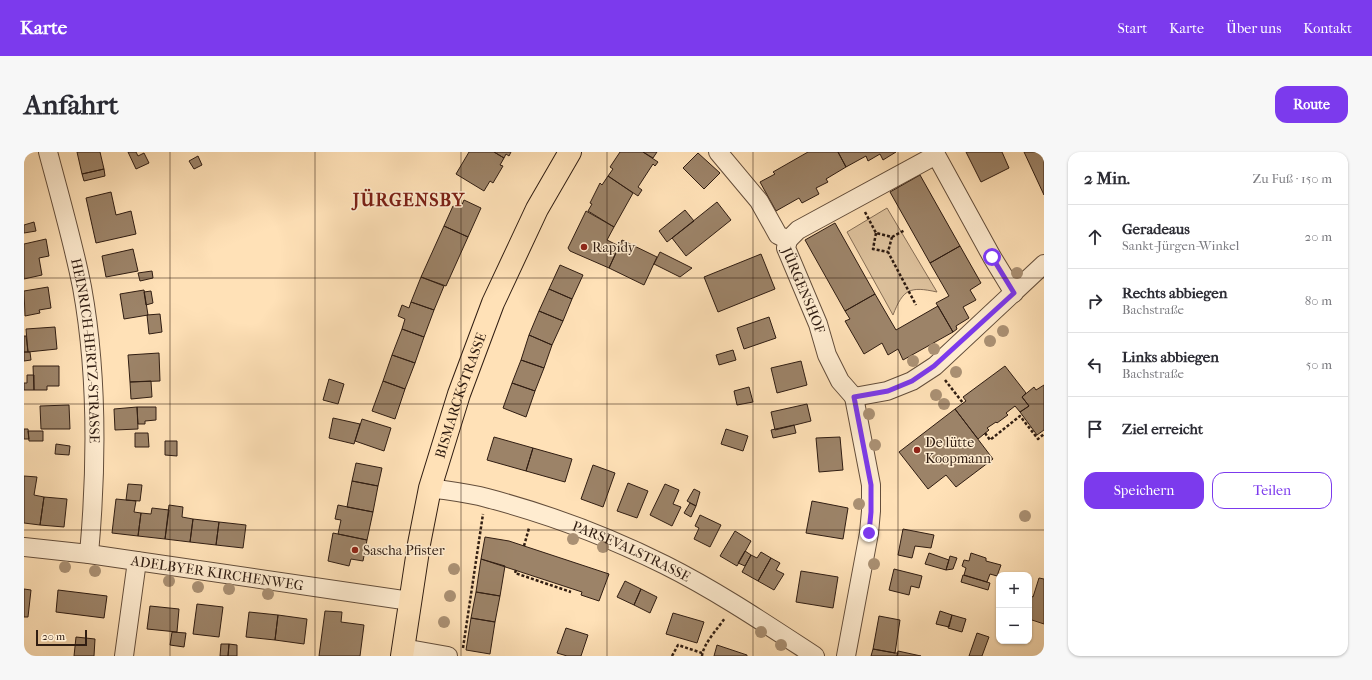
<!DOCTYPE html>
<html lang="de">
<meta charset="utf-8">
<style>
:root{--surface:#fff;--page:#f7f7f7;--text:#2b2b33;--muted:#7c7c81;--line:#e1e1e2;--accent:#7c3aed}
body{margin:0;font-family:"IM FELL French Canon",serif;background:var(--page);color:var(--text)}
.controls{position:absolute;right:12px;bottom:12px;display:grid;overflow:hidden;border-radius:8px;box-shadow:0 1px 3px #0004}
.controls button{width:36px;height:36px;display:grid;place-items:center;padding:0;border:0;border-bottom:1px solid var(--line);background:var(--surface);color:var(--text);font:20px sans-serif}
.scale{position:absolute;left:12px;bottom:10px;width:51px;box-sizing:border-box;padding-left:4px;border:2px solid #301d12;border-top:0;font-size:11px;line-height:14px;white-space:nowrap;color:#301d12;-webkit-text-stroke:3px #ffecd0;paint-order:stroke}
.stop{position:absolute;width:12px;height:12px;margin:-9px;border:3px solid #7c3aed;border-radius:50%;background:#fff}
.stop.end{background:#7c3aed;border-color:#fff;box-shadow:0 1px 4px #0008}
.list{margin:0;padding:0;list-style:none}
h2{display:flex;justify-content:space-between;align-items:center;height:52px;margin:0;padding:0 16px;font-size:17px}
h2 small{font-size:13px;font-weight:400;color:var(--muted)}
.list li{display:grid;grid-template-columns:26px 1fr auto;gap:12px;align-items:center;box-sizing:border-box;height:64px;padding:0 16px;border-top:1px solid var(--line)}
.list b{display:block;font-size:15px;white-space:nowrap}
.list p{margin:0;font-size:13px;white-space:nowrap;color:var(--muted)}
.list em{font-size:13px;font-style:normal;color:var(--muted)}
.actions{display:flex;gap:8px;padding:12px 16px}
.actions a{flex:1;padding:9px 0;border:1px solid var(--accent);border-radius:12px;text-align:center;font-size:14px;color:var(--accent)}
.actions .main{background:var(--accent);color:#fff}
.icon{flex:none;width:22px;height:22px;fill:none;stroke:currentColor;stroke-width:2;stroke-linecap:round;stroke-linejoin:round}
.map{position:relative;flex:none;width:1020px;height:504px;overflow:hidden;border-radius:12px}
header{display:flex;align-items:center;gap:24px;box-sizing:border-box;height:56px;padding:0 20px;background:var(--accent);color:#fff}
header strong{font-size:19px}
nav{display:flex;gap:22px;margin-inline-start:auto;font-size:14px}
.intro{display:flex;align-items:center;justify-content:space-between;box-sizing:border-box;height:96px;padding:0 24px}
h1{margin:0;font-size:28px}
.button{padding:10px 18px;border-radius:12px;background:var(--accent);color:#fff;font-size:14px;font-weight:700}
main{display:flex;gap:24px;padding:0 24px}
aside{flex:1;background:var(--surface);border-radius:12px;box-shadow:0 1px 3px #0004}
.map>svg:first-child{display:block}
.green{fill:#dcc09b;stroke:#866e56}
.building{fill:#9c8368;stroke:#301d12}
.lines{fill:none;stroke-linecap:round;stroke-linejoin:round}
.minor-casing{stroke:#644e3b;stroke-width:20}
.major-casing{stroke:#301d12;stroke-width:24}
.path{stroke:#301d12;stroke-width:2.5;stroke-dasharray:3 2;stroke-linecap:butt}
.minor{stroke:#ffecd0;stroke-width:18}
.major{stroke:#ffe1b7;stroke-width:22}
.tree{fill:#aa9073}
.route{stroke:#7c3aed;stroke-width:5}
.grid{fill:none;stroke:#301d12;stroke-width:1;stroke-opacity:0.55}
.poi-dot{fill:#8f2418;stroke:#ffecd0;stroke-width:1.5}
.labels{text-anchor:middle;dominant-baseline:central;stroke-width:3;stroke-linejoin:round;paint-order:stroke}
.poi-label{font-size:14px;fill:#301d12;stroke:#ffecd0;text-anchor:start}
.street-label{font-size:14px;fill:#301d12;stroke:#ffecd0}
.district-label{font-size:18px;font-weight:bold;letter-spacing:1px;fill:#7a1f14;stroke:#ffecd0}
</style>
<header>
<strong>Karte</strong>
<nav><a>Start</a><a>Karte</a><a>Über uns</a><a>Kontakt</a></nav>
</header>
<div class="intro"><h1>Anfahrt</h1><a class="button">Route</a></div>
<main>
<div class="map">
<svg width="1020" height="504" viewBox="0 0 1020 504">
<rect width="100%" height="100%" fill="#ffe1b7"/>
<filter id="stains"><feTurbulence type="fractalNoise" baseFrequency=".005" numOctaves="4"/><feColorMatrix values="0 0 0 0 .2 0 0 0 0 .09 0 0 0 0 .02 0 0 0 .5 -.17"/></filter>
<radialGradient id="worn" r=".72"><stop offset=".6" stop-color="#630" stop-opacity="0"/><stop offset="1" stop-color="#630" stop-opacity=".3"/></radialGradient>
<path class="green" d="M863,56L913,140C886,134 879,137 869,163L823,80Z"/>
<path class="building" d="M53,0H76L80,17L58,22Z
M104,0H112L114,4L120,1L125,11L112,17Z
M445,0H470L480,6L476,13L479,14L469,31L466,29L460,39L432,22Z
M470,0H487L485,4L482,2L480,6Z
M596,0H619L634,10L631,14L629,12L614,35L618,38L614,44L584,24L589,17L586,15Z
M619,0H633L629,6Z
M784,0H814L822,15L802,27L804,30L792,36L795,42L778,51L775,46L752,59L736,30L751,22L749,20Z
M814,0H872L859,8L856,2L844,9L842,4L822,15Z
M942,0H978L985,16L957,30Z
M1000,0H1020V43L1007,15Z
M674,1L696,21L680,37L659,16Z
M174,4L178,13L170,17L165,9Z
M80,17L81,24L60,29L58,22Z
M896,23L936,94L906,111L866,40Z
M584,24L609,41L590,75L564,59L568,52L566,51L576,31L578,33Z
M87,40L92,63L107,59L112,82L72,91L62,46Z
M440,48L457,56L444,85L420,74L429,54L432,55L433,53L437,55Z
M693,50L707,68L662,104L648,86Z
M661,58L670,69L643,90L635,79Z
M562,59L590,75L583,88L595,94L585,116L546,99L544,96Z
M10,70L12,79L0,81V73Z
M811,71L851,142L821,159L781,88Z
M420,74L444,85L422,134L397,125Z
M22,87L25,104L15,106L18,123L0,127V92Z
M598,88L633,105L620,133L585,116Z
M936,94L957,131L946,138L952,148L939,155L945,166L932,174L933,177L929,180L912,151L925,144L906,111Z
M109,97L114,119L82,125L78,104Z
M636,100L668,116L656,125L630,112Z
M737,102L751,137L694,160L680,125Z
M536,113L559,123L548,147L525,137Z
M128,119L129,126L116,129L114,121Z
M397,125L420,134L410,158L387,150Z
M24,135L27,156L15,158L16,161L1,164L0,139Z
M525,137L548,147L539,169L515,159Z
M120,138L124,163L100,167L96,142Z
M127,139L129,151L122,153L120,140Z
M851,142L872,178L914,154L929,180L879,208L874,197L864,203L858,191L840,202L821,169L826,167L821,159Z
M387,150L410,158L400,185L378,177L381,167L374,164L378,153L385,156Z
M515,159L539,169L528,193L505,183Z
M136,162L138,180L125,182L123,163Z
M745,165L752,186L720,197L713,176Z
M31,175L33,197L4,200L2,177Z
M378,177L400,185L391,211L368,203Z
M505,183L528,193L520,216L497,208Z
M0,184H2L4,200H0Z
M709,198L712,208L695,213L692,203Z
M0,200H6L7,208L0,209Z
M135,201L136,229L106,230L104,203Z
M368,203L391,211L381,237L359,229Z
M497,208L520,216L511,239L488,231Z
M777,209L783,233L753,241L747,216Z
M9,214H35V234H23V238H10Z
M981,214L1002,241L998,245L1005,254L996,260L991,254L982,261L984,263L973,271L972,270L963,276L965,278L954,287L931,257L942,249L939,245Z
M3,223H10V238H0V231H3Z
M305,227L320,232L314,252L299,248Z
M127,229L128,245L107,247L106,230Z
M359,229L381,237L371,267L348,259Z
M488,231L511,239L502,265L479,256Z
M1020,233V278L1013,283L996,260L1005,254L998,245L1010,235L1012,238Z
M725,235L729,250L713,253L710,239Z
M783,252L787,269L751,278L747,260Z
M45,253L46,277H17L16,254Z
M113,255L114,277L91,278L90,257Z
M113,255H132V268L121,269V272H114Z
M931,257L969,307L932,335L922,323L904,337L875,300Z
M309,266L336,272L330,292L305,286Z
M338,267L367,276L360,299L331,289Z
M770,273L772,281L749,286L747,278Z
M0,277H4L5,287H0Z
M702,277L724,284L719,299L697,292Z
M4,279H19V289H5Z
M111,281H124L125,295H111Z
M470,285L509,296L502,319L463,308Z
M816,285L819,318L795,320L792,286Z
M141,289H153V304L141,303Z
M32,292L46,294L45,303L31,302Z
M509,296L548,307L541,330L502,319Z
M332,311L358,316L354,334L328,329Z
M569,313L591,321L579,355L557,347Z
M0,324L13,325L10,343L20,345L16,373L0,371Z
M328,329L354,334L349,360L323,355Z
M604,331L624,339L613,366L593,359Z
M104,332L118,333L116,349L102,348Z
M641,332L655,338L649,352L657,355L648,374L626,363Z
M670,337L676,340L672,354L663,349Z
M20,345L43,347L40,375L16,373Z
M92,347L112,349L110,360L117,361L114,384L88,381Z
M788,349L824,356L819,387L782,381Z
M666,351L672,354L667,365L660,361Z
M145,353L159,355L158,365L169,367L166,390L141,387Z
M314,353L349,360L343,388L314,382L317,368L311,367Z
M128,356L145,358L141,387L114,384L117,361L127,362Z
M676,363L697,373L686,395L670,387L675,376L671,374Z
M169,367L195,370L192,393L166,390Z
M195,370L222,373L219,396L192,393Z
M879,377L910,383L907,396L891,394L888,406L874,403Z
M711,379L727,389L713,414L696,404Z
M309,381L343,388L339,409L327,407L325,414L304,409Z
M461,385L485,389L585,422L575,449L557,443L558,440L457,407Z
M721,399L727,403L721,414L714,411Z
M737,400L747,406L734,429L718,420L727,403L733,406Z
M905,401L925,408L922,418L901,412Z
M947,401L962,406V409L977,413L973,424L966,422L963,430L940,423L942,416L938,414L940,408L945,409Z
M926,404L933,406L929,417L922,418Z
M747,406L756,411L752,418L760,422L750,438L734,429Z
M457,407L481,414L476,444L452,440Z
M870,417L898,424L895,436L887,434L885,443L865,438Z
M777,419L814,425L809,456L772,450Z
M939,423L966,431L964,438L937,430Z
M1015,426L1020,427V472L1005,467V443L1009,445Z
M601,429L617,437L610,453L593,445Z
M0,437L7,438L4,465H0Z
M617,437L633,445L626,461L610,453Z
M34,438L83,444L80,466L32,460Z
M452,440L476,444L471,470L447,466Z
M173,452L199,455L195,485L169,482Z
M126,454L155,457L153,480L123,477Z
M301,459L318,460L317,470L340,473L336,504H295Z
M916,459L928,463L925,475L912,472Z
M225,460L254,463L251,488L222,485Z
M649,461L680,470L673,491L642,482Z
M254,463L283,467L280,492L251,488Z
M928,463L942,467L938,480L924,476Z
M855,464L876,468L871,501L849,497Z
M447,466L471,470L466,502L442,498Z
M542,476L564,483L557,504H543L533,501Z
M148,480L162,481L160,495L146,493Z
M953,481L965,485L958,504H945Z
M52,485L71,487L70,504H50Z
M197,492H205L204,504H196Z
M205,492L213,493V504H204Z
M693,493L723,503V504H690Z
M849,497L871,501H874L873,504H847Z
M874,499L897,504H873Z"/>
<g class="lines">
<g class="minor-casing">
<g id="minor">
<path id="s1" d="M24,0C36,45 49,90 58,135C74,223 73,313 65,402"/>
<path d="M694,0L735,49L754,83L764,88"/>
<path d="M764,88L774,78L912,3L968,105L990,141"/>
<path id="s2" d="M764,88L762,96L794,172L803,203L816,229L830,245"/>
<path id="s3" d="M406,336C425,339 445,341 463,346C524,362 585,385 641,413C693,439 742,472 791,504"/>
<path id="s4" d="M0,395L65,402L386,449"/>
<path d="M379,496L424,504"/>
<path d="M100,504L113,409"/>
<path d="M822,504L845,381L847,359V333L830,245L863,239L888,229L911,214L1020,112"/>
</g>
</g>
<g class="major-casing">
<g id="major">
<path id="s5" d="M378,504L395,392L406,336L435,242L469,151L513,57L546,0"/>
</g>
</g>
<path class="path" d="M841,60L852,81L868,85L864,100L892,153
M852,81L849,97L864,100
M868,85L881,78
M921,228L939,251
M961,281L966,288L996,264L1014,287L1020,282
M500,394L505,376
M492,418L491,421L547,440
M439,496L459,362
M648,504L654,493L678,501
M678,504C679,492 695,475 701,466"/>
<use href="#minor" class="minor"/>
<use href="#major" class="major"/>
</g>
<g class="tree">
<circle cx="993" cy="121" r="6"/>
<circle cx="979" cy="179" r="6"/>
<circle cx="966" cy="189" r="6"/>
<circle cx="910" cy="197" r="6"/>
<circle cx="889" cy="209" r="6"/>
<circle cx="932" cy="220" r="6"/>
<circle cx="912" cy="243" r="6"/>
<circle cx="920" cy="252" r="6"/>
<circle cx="845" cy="262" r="6"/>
<circle cx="851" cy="293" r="6"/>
<circle cx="835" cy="352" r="6"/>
<circle cx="1001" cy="364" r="6"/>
<circle cx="549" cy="387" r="6"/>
<circle cx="579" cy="395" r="6"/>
<circle cx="850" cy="412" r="6"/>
<circle cx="41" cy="415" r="6"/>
<circle cx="430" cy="417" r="6"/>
<circle cx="71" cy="419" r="6"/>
<circle cx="145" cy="429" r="6"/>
<circle cx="174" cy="435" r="6"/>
<circle cx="205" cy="437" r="6"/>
<circle cx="244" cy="442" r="6"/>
<circle cx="426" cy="444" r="6"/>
<circle cx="420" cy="470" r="6"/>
<circle cx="737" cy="480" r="6"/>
<circle cx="757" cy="493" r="6"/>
</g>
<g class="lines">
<path class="route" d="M845,381L847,360V333L830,245L864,239L888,229L910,214L990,141L968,105"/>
</g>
<path class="grid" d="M146,0V504M291,0V504M437,0V504M583,0V504M729,0V504M874,0V504M0,126H1020M0,252H1020M0,378H1020"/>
<g class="poi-dot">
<circle cx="560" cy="95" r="4"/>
<circle cx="893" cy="298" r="4"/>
<circle cx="331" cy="398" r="4"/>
</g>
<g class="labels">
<g class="poi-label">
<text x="568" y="95">Rapidy</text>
<text x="901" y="290">De lütte<tspan x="901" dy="16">Koopmann</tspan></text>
<text x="339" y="398">Sascha Pfister</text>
</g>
<g class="street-label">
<text stroke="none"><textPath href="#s2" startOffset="54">JÜRGENSHOF</textPath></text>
<text stroke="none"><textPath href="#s1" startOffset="203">HEINRICH-HERTZ-STRASSE</textPath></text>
<text stroke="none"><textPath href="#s5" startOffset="268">BISMARCKSTRASSE</textPath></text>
<text stroke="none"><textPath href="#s3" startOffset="212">PARSEVALSTRASSE</textPath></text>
<text stroke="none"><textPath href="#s4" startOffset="195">ADELBYER KIRCHENWEG</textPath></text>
</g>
<g class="district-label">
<text x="385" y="48">JÜRGENSBY</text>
</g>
</g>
<rect width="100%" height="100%" filter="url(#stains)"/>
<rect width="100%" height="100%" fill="url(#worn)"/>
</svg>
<div class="controls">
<button>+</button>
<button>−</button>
</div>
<div class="scale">20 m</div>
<div class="stop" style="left:968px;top:105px"></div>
<div class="stop end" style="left:845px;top:381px"></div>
</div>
<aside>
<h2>2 Min.<small>Zu Fuß · 150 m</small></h2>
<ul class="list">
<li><svg class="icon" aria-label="ahead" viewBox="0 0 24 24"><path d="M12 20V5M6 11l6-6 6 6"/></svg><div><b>Geradeaus</b><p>Sankt-Jürgen-Winkel</p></div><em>20 m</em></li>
<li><svg class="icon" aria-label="right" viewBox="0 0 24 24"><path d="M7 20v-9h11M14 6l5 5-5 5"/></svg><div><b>Rechts abbiegen</b><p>Bachstraße</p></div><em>80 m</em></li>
<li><svg class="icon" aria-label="left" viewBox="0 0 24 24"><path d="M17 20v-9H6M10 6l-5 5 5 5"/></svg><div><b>Links abbiegen</b><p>Bachstraße</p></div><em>50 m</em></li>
<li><svg class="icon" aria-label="arrive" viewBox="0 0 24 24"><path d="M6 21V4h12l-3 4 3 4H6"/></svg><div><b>Ziel erreicht</b></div></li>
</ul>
<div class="actions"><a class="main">Speichern</a><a>Teilen</a></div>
</aside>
</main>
